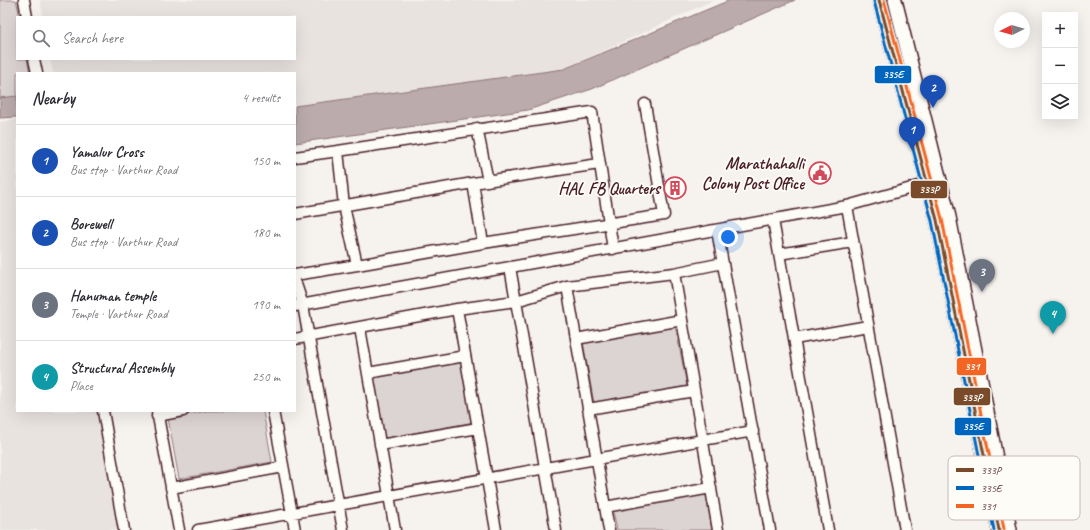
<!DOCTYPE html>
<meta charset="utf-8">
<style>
:root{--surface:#fff;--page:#f2f2f3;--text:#2b2b33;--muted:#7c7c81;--line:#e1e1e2;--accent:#d1495b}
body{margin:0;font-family:Caveat,sans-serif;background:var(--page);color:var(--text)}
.controls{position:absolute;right:12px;top:12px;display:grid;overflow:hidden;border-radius:0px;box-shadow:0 4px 16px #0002}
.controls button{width:36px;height:36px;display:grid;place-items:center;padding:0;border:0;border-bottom:1px solid var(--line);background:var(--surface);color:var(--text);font:20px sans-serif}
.compass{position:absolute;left:994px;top:12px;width:36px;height:36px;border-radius:50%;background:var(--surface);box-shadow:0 4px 16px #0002;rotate:265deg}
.you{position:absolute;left:728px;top:237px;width:14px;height:14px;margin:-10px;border:3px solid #fff;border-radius:50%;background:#1a73e8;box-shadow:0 0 0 6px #1a73e833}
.badge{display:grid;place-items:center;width:26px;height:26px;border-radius:50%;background:var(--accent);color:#fff;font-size:13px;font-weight:700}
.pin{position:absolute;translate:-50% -33px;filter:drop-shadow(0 1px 2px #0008)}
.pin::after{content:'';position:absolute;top:21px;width:14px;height:12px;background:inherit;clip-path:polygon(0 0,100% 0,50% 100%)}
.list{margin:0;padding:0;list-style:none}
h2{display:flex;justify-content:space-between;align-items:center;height:52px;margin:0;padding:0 16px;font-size:17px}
h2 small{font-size:13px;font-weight:400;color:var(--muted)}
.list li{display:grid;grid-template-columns:26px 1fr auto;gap:12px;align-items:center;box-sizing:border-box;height:72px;padding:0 16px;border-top:1px solid var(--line)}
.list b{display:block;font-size:15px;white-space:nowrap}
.list p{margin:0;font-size:13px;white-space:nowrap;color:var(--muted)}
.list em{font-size:13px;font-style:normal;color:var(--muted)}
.icon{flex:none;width:22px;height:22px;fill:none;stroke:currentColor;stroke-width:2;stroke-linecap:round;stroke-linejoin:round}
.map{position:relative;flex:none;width:1090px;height:530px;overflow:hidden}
.search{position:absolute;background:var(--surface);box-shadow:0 4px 16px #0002;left:16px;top:16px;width:280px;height:44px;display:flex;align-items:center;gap:10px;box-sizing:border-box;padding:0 14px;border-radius:0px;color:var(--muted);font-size:15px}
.panel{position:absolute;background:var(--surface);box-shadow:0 4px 16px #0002;left:16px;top:72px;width:280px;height:340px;border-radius:0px}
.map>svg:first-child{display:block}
.built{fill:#e9e3e0}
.green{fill:#dcd4d2;stroke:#937a7e}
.water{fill:#bbabac;stroke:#8e7378}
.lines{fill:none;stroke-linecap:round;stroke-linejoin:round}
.minor-casing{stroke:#4a1f2b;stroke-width:13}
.major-casing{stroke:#4a1f2b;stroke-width:16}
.minor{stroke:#fdfcf7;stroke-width:10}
.major{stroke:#fdfcf7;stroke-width:13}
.bus-1-casing{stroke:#fdfcf7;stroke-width:6}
.bus-2-casing{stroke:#fdfcf7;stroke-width:6}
.bus-3-casing{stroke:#fdfcf7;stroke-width:6}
.bus-1{stroke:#7a4b2a;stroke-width:3}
.bus-2{stroke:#0065bd;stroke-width:3}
.bus-3{stroke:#f26522;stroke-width:3}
.labels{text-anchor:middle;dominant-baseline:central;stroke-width:3.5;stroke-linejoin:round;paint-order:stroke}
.poi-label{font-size:17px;font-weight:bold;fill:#4a1f2b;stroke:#fdfcf7;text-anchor:end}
.key{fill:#fdfcf7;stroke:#c7baba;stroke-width:1}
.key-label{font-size:11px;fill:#4a1f2b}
.line-badge{stroke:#fdfcf7;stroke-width:1.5}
.badge-label{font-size:11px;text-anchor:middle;font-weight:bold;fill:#fff}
</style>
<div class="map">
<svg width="1090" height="530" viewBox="0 0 1090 530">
<rect width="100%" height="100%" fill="#f6f3ef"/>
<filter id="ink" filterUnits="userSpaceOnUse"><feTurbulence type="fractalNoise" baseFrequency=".025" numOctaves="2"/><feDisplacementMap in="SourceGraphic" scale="8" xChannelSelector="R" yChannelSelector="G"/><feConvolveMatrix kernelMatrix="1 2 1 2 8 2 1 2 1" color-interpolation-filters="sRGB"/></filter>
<g filter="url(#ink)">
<path class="built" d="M40,0H714L564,69L295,106V73H53L50,59H295V17H43Z
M17,119V411H97L120,530H0V122Z"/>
<path class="green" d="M0,0H16L20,17H17V59H27L30,73H17V97L0,100Z
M675,325L687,386L594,403L583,342Z
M462,361L474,422L381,439L370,378Z
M207,411H263L272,462L179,479L168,418Z
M706,493L712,530H617L613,510Z"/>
<path class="water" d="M730,0H795L592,89L528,110L295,143V106L564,69Z
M17,96V117L0,118V98Z"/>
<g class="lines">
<g class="minor-casing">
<path id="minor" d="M24,0L27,17
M34,59L37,73
M477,128L488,181
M295,157L338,151
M473,183L483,243
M847,206L905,530
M295,214L473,183L599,164
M773,220L828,530
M717,230L770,530
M779,254L853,242
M357,265L483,243L664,215L645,104
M510,267L556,530
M674,273L718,530
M295,275L357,265L344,206L338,151L592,112L613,249
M295,281L303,305L343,530
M567,286L609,530
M295,306L847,206L933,182
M457,309L496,530
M360,328L395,530
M295,339L457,309L516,301L567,286L674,273L723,263
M576,339L682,320
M794,339L868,326
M368,373L465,356
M588,409L694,391
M103,411L124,530
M157,411L179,530
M273,411L295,530
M157,416L183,411
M380,445L478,428
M171,488L283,467
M605,507L711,488
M198,530L753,431"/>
</g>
<g class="major-casing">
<path id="major" d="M879,0L937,220L999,530
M895,0L949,217L1010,530"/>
</g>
<use href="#minor" class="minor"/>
<use href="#major" class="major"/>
<g class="bus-1-casing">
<path id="bus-1" d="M879,0L937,220L999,530"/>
</g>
<g class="bus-2-casing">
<path id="bus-2" d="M874,1L932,221L994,530"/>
</g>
<g class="bus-3-casing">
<path id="bus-3" d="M884,0L942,219L1004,529"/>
</g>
<use href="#bus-1" class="bus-1"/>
<use href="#bus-2" class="bus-2"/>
<use href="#bus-3" class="bus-3"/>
</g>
</g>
<defs>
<g id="civic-ring" transform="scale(1.15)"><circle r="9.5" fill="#fdfcf7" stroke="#d1495b" stroke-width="1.5"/><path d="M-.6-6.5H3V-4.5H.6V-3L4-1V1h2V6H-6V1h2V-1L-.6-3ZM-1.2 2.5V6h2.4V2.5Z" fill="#d1495b"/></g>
<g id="building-ring" transform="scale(1.15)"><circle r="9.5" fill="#fdfcf7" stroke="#d1495b" stroke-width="1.5"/><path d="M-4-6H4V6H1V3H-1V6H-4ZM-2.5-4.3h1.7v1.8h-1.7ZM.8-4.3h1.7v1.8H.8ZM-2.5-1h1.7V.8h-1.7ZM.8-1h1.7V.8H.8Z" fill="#d1495b"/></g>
</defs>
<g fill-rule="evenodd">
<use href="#civic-ring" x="820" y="173"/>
<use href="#building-ring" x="675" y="188"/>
</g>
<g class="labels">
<g class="poi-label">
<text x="804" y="163">Marathahalli<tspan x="804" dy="20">Colony Post Office</tspan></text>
<text x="660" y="188">HAL FB Quarters</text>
</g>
</g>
<rect x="948" y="456" width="132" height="64" rx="6" class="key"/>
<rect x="956" y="468" width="18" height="4" fill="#7a4b2a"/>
<rect x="956" y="486" width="18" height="4" fill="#0065bd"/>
<rect x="956" y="504" width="18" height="4" fill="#f26522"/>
<g class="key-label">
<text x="981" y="474">333P</text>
<text x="981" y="492">335E</text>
<text x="981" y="510">331</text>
</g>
<g class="line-badge">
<rect x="874" y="65" width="38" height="19" rx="4" fill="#0065bd"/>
<rect x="910" y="180" width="38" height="19" rx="4" fill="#7a4b2a"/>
<rect x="956" y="357" width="31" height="19" rx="4" fill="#f26522"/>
<rect x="953" y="387" width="38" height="19" rx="4" fill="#7a4b2a"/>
<rect x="954" y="417" width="38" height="19" rx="4" fill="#0065bd"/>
</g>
<g class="badge-label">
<text x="893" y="78">335E</text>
<text x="929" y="193">333P</text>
<text x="972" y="370">331</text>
<text x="972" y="401">333P</text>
<text x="973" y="430">335E</text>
</g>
</svg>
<div class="controls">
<button>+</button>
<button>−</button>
<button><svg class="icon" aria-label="layers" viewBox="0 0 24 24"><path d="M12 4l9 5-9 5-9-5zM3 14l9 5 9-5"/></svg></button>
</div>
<svg class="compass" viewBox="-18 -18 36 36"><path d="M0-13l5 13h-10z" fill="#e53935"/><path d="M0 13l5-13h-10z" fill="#7c7c81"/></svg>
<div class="you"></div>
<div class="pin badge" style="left:912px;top:150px;background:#1a4fb4">1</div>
<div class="pin badge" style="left:933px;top:108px;background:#1a4fb4">2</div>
<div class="pin badge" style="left:982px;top:292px;background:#6b7280">3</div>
<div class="pin badge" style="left:1053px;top:334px;background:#0f9aa8">4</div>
<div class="search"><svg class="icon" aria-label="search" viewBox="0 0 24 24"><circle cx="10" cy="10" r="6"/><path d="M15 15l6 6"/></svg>Search here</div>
<section class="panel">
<h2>Nearby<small>4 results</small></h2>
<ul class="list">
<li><span class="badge" style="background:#1a4fb4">1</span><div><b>Yamalur Cross</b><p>Bus stop · Varthur Road</p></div><em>150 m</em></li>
<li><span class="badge" style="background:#1a4fb4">2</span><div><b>Borewell</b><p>Bus stop · Varthur Road</p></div><em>180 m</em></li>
<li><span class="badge" style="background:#6b7280">3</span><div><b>Hanuman temple</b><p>Temple · Varthur Road</p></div><em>190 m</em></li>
<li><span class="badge" style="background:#0f9aa8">4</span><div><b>Structural Assembly</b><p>Place</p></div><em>250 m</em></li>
</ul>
</section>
</div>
